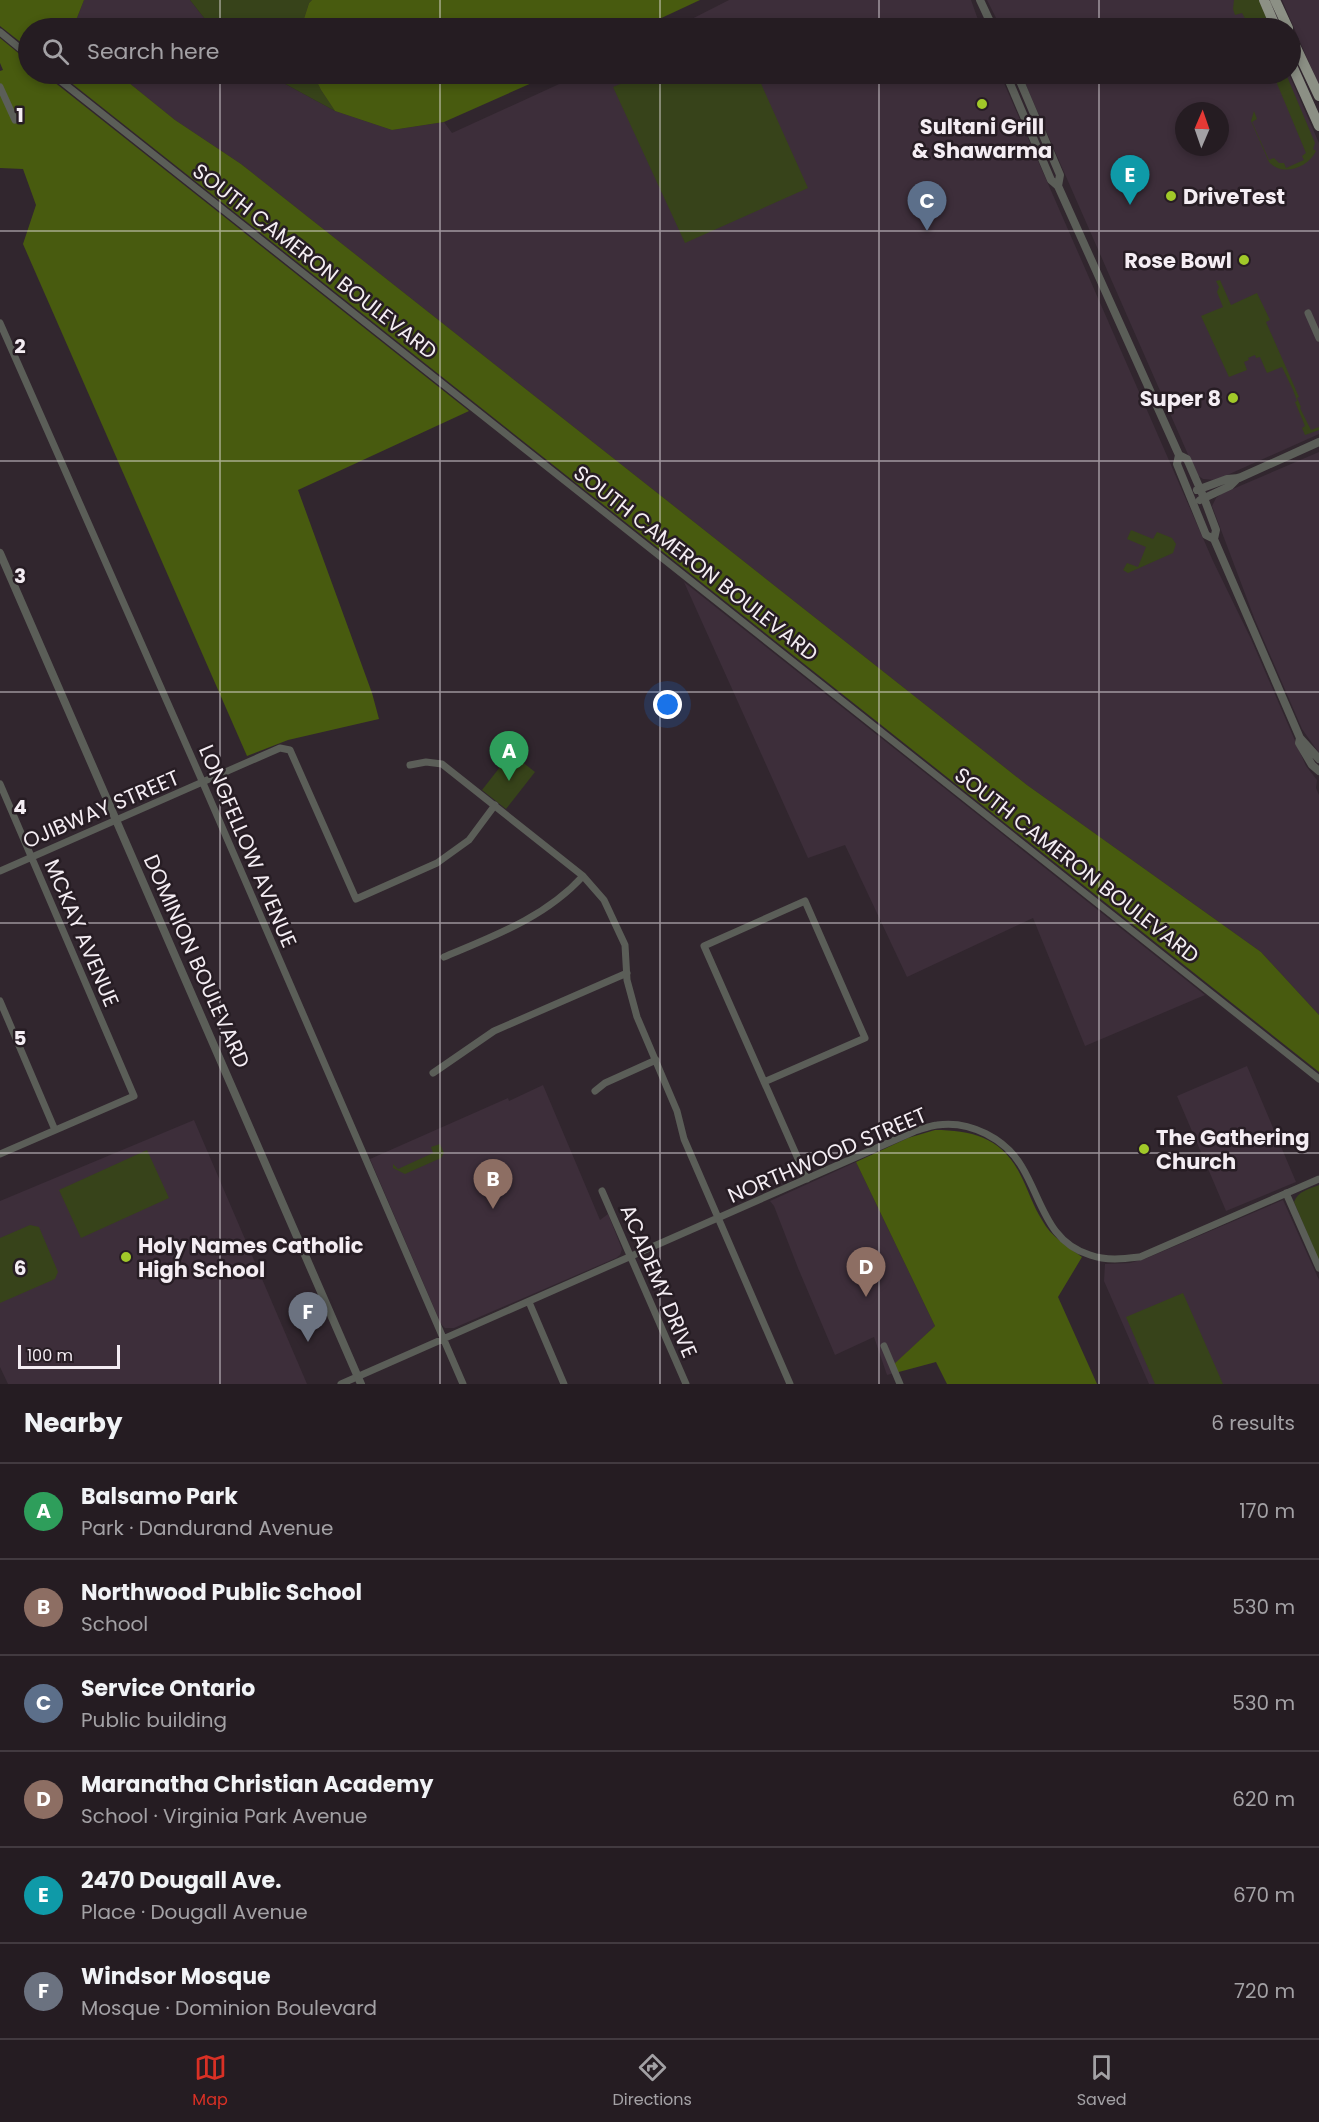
<!DOCTYPE html>
<meta charset="utf-8">
<style>
:root{--surface:#251c22;--page:#2d252a;--text:#f1f3f6;--muted:#a3a1a5;--line:#423a40;--accent:#d93025}
body{margin:0;font-family:Poppins,sans-serif;background:var(--page);color:var(--text)}
.compass{position:absolute;left:1175px;top:102px;width:54px;height:54px;border-radius:50%;background:var(--surface);box-shadow:0 3px 9px #0003;rotate:2deg}
.scale{position:absolute;left:18px;bottom:15px;width:102px;box-sizing:border-box;padding-left:6px;border:3px solid #f4edf3;border-top:0;font-size:16px;line-height:21px;white-space:nowrap;color:#f4edf3;-webkit-text-stroke:4px #271d24;paint-order:stroke}
.you{position:absolute;left:668px;top:705px;width:21px;height:21px;margin:-15px;border:4px solid #fff;border-radius:50%;background:#1a73e8;box-shadow:0 0 0 9px #1a73e833}
.badge{display:grid;place-items:center;width:39px;height:39px;border-radius:50%;background:var(--accent);color:#fff;font-size:20px;font-weight:700}
.pin{position:absolute;translate:-50% -50px;filter:drop-shadow(0 2px 3px #0008)}
.pin::after{content:'';position:absolute;top:32px;width:21px;height:18px;background:inherit;clip-path:polygon(0 0,100% 0,50% 100%)}
.list{margin:0;padding:0;list-style:none}
h2{display:flex;justify-content:space-between;align-items:center;height:78px;margin:0;padding:0 24px;font-size:26px}
h2 small{font-size:20px;font-weight:400;color:var(--muted)}
.list li{display:grid;grid-template-columns:39px 1fr auto;gap:18px;align-items:center;box-sizing:border-box;height:96px;padding:0 24px;border-top:2px solid var(--line)}
.list b{display:block;font-size:22px;white-space:nowrap}
.list p{margin:0;font-size:20px;white-space:nowrap;color:var(--muted)}
.list em{font-size:20px;font-style:normal;color:var(--muted)}
.icon{flex:none;width:33px;height:33px;fill:none;stroke:currentColor;stroke-width:2;stroke-linecap:round;stroke-linejoin:round}
.map{position:relative;flex:none;width:1319px;height:1384px;overflow:hidden}
.search{position:absolute;background:var(--surface);box-shadow:0 3px 9px #0003;left:18px;right:18px;top:18px;height:66px;display:flex;align-items:center;gap:15px;box-sizing:border-box;padding:0 21px;border-radius:33px;color:var(--muted);font-size:22px}
.sheet{height:654px;background:var(--surface)}
nav{display:flex;justify-content:space-around;align-items:center;box-sizing:border-box;height:84px;border-top:2px solid var(--line);background:var(--surface);font-size:16px;color:var(--muted)}
nav a{display:grid;justify-items:center;gap:3px}
nav .on{color:var(--accent)}
.map>svg:first-child{display:block}
.built{fill:#3d2e3a;fill-rule:evenodd}
.green{fill:#37431a}
.forest{fill:#485b0f}
.lines{fill:none;stroke-linecap:round;stroke-linejoin:round}
.minor{stroke:#5b5e58;stroke-width:7}
.tertiary{stroke:#5b5e58;stroke-width:8}
.primary{stroke:#8c9085;stroke-width:10}
.grid{fill:none;stroke:#f4edf3;stroke-width:1.5;stroke-opacity:0.55}
.poi-dot{fill:#a1c929;stroke:#271d24;stroke-width:2}
.labels{text-anchor:middle;dominant-baseline:central;stroke-width:5;stroke-linejoin:round;paint-order:stroke}
.poi-label{font-size:21px;font-weight:bold;fill:#f4edf3;stroke:#271d24;text-anchor:start}
.street-label{font-size:21px;fill:#f4edf3;stroke:#271d24}
.grid-label{font-size:20px;text-anchor:middle;font-weight:bold;fill:#f4edf3;stroke:#271d24;stroke-width:5;stroke-linejoin:round;paint-order:stroke}
</style>
<div class="map">
<svg width="1319" height="1384" viewBox="0 0 1319 1384">
<rect width="100%" height="100%" fill="#31262e"/>
<path class="built" d="M84,0H190L212,28H73Z
M729,0H971L981,28H674Z
M987,0H1259L1272,28H1001Z
M1282,0H1319V86Z
M118,74H267L335,111L392,130L444,122L452,133L581,74H1000L1213,561L1251,639L1306,766L1317,780L1316,788L1319,795V1015L1261,952L1027,785L241,164L175,120Z
M1021,74H1289L1319,143V434L1216,480L1203,479L1197,475ZM1184,111H1220V147H1184Z
M1319,452V753L1302,729L1255,620L1212,506L1216,498L1221,494Z
M684,582L924,772L1205,995L1085,1046L1033,918L907,977L845,845L808,858Z
M1247,1066L1296,1182L1226,1211L1177,1096Z
M543,1085L600,1220L608,1214L622,1249L620,1255L616,1258L454,1328H445L441,1324L370,1159L508,1098L509,1101Z
M194,1120L307,1384H8L0,1367V1201Z
M856,1162L935,1326L893,1366L895,1373L887,1375L874,1337L835,1355L798,1268L774,1206L770,1201Z
M1283,1200L1319,1280V1384H1149L1104,1281L1105,1264L1130,1263L1147,1258Z"/>
<path class="green" d="M190,0H312L309,3L301,28H212Z
M1234,0H1259L1272,28H1250L1242,13L1235,15L1233,9Z
M267,74H313L321,90L335,111Z
M644,74H753L758,77L808,188L685,243L613,87Z
M1273,74H1286L1315,143L1313,149L1316,151C1308,168 1282,177 1269,162L1251,121L1254,111L1257,119L1252,122L1269,160L1274,158L1279,163H1284L1286,168L1304,160L1302,156L1306,153Z
M1220,280L1231,305L1257,293L1270,320L1266,322L1299,397L1297,398L1301,407L1300,408L1311,430L1319,427V430L1305,435L1302,428L1305,426L1295,402L1297,401L1293,390L1282,367L1267,373L1260,357L1256,358L1255,355L1248,358L1249,360L1244,362L1247,370L1229,377L1201,316L1223,307L1217,292L1219,287L1216,281Z
M1131,530L1153,539L1157,532L1172,538L1176,544L1173,553L1128,573L1123,570L1127,563L1138,567L1146,547L1127,539Z
M511,753L535,772L506,809L482,790Z
M440,1144L444,1153L441,1158L405,1174L393,1168V1164L398,1169L433,1153L431,1147Z
M147,1150L169,1198L81,1238L59,1190Z
M1319,1185V1261L1294,1202C1298,1191 1309,1189 1319,1185Z
M30,1225L39,1227L58,1272L55,1279L0,1303V1238Z
M1183,1293L1223,1384H1155L1126,1317Z"/>
<path class="forest" d="M0,0H84L73,28H28V48L0,26Z
M312,0H700L640,28H301L309,3Z
M0,38L28,61V74H44L469,411L298,490L372,693L379,719L288,740L247,756L23,244L36,205L23,169L0,168V71L3,70L0,63Z
M60,74H118L175,120L241,164L1027,785L1261,952L1319,1015V1072Z
M313,74H552L444,122L392,130L335,111L321,90Z
M935,1130C972,1130 1002,1138 1020,1174C1028,1189 1033,1206 1042,1220C1051,1237 1067,1246 1082,1257L1058,1297L1097,1384H947L936,1362L895,1373L892,1366L935,1326L856,1162L908,1138Z"/>
<g class="lines">
<path class="minor" d="M0,32L28,55
M52,74L1319,1079
M0,87L15,120
M1308,313L1319,338
M0,323L203,783L463,1384
M410,765L426,762L442,764L583,876L604,900L625,945L627,980L637,1017L677,1111L684,1139L790,1384
M0,784L134,1096L0,1154
M0,871L280,748L290,750L356,899L437,863L469,840L495,805
M444,957C494,936 546,917 583,876
M0,1001L55,1130
M433,1073L494,1031L627,973
M764,1082L865,1038L805,901L704,946L807,1179
M595,1091L605,1083L656,1060
M602,1191L686,1384
M1286,1193L1319,1268
M529,1302L564,1384
M884,1346L900,1384
M341,1384L915,1131C922,1129 929,1126 937,1125C970,1120 1006,1139 1022,1167C1042,1200 1047,1242 1090,1255C1107,1261 1123,1259 1140,1257L1319,1179"/>
<path class="tertiary" d="M980,0L993,28
M1006,74L1051,180L1058,186L1179,455L1177,464L1206,535L1214,539
M1017,74L1060,175L1058,186
M1179,455L1187,459L1204,498L1216,530L1214,539L1300,738L1299,743L1312,765L1319,771
M1197,490L1227,479L1239,478L1319,442
M1200,500L1230,486L1238,478
M0,553L361,1384
M1300,738L1319,759"/>
<path class="primary" d="M1264,0L1276,28
M1275,0L1288,28
M1290,35L1319,96
M1290,61L1319,126"/>
</g>
<path class="grid" d="M220,0V28M440,0V28M660,0V28M879,0V28M1099,0V28M220,74V1384M440,74V1384M660,74V1384M879,74V1384M1099,74V1384M0,231H1319M0,461H1319M0,692H1319M0,923H1319M0,1153H1319"/>
<g class="poi-dot">
<circle cx="982" cy="104" r="6"/>
<circle cx="1171" cy="196" r="6"/>
<circle cx="1244" cy="260" r="6"/>
<circle cx="1233" cy="398" r="6"/>
<circle cx="1144" cy="1149" r="6"/>
<circle cx="126" cy="1257" r="6"/>
</g>
<g class="labels">
<g class="poi-label">
<text x="982" y="126" text-anchor="middle">Sultani Grill<tspan x="982" dy="24">&amp; Shawarma</tspan></text>
<text x="1183" y="196">DriveTest</text>
<text x="1232" y="260" text-anchor="end">Rose Bowl</text>
<text x="1221" y="398" text-anchor="end">Super 8</text>
<text x="1156" y="1137">The Gathering<tspan x="1156" dy="24">Church</tspan></text>
<text x="138" y="1245">Holy Names Catholic<tspan x="138" dy="24">High School</tspan></text>
</g>
<g class="street-label">
<text transform="translate(315 261) rotate(38)">SOUTH CAMERON BOULEVARD</text>
<text transform="translate(696 563) rotate(38)">SOUTH CAMERON BOULEVARD</text>
<text transform="translate(101 809) rotate(-23)">OJIBWAY STREET</text>
<text transform="translate(248 846) rotate(67)">LONGFELLOW AVENUE</text>
<text transform="translate(1077 865) rotate(38)">SOUTH CAMERON BOULEVARD</text>
<text transform="translate(82 933) rotate(67)">MCKAY AVENUE</text>
<text transform="translate(197 961) rotate(66)">DOMINION BOULEVARD</text>
<text transform="translate(827 1155) rotate(-23)">NORTHWOOD STREET</text>
<text transform="translate(659 1281) rotate(67)">ACADEMY DRIVE</text>
</g>
</g>
<g class="grid-label">
<text x="20" y="122">1</text>
<text x="20" y="353">2</text>
<text x="20" y="583">3</text>
<text x="20" y="814">4</text>
<text x="20" y="1045">5</text>
<text x="20" y="1275">6</text>
</g>
</svg>
<svg class="compass" viewBox="-18 -18 36 36"><path d="M0-13l5 13h-10z" fill="#e53935"/><path d="M0 13l5-13h-10z" fill="#a3a1a5"/></svg>
<div class="scale">100 m</div>
<div class="you"></div>
<div class="pin badge" style="left:509px;top:781px;background:#2e9e5b">A</div>
<div class="pin badge" style="left:493px;top:1209px;background:#8d6e63">B</div>
<div class="pin badge" style="left:927px;top:231px;background:#5c6f8a">C</div>
<div class="pin badge" style="left:866px;top:1297px;background:#8d6e63">D</div>
<div class="pin badge" style="left:1130px;top:205px;background:#0f9aa8">E</div>
<div class="pin badge" style="left:308px;top:1342px;background:#6b7280">F</div>
<div class="search"><svg class="icon" aria-label="search" viewBox="0 0 24 24"><circle cx="10" cy="10" r="6"/><path d="M15 15l6 6"/></svg>Search here</div>
</div>
<section class="sheet">
<h2>Nearby<small>6 results</small></h2>
<ul class="list">
<li><span class="badge" style="background:#2e9e5b">A</span><div><b>Balsamo Park</b><p>Park · Dandurand Avenue</p></div><em>170 m</em></li>
<li><span class="badge" style="background:#8d6e63">B</span><div><b>Northwood Public School</b><p>School</p></div><em>530 m</em></li>
<li><span class="badge" style="background:#5c6f8a">C</span><div><b>Service Ontario</b><p>Public building</p></div><em>530 m</em></li>
<li><span class="badge" style="background:#8d6e63">D</span><div><b>Maranatha Christian Academy</b><p>School · Virginia Park Avenue</p></div><em>620 m</em></li>
<li><span class="badge" style="background:#0f9aa8">E</span><div><b>2470 Dougall Ave.</b><p>Place · Dougall Avenue</p></div><em>670 m</em></li>
<li><span class="badge" style="background:#6b7280">F</span><div><b>Windsor Mosque</b><p>Mosque · Dominion Boulevard</p></div><em>720 m</em></li>
</ul>
</section>
<nav>
<a class="on"><svg class="icon" aria-label="map" viewBox="0 0 24 24"><path d="M3 6l6-2 6 2 6-2v14l-6 2-6-2-6 2zM9 4v14M15 6v14"/></svg>Map</a>
<a><svg class="icon" aria-label="directions" viewBox="0 0 24 24"><path d="M12 3l9 9-9 9-9-9zM9 14v-3h6M13 9l2 2-2 2"/></svg>Directions</a>
<a><svg class="icon" aria-label="saved" viewBox="0 0 24 24"><path d="M7 4h10v16l-5-4-5 4z"/></svg>Saved</a>
</nav>
